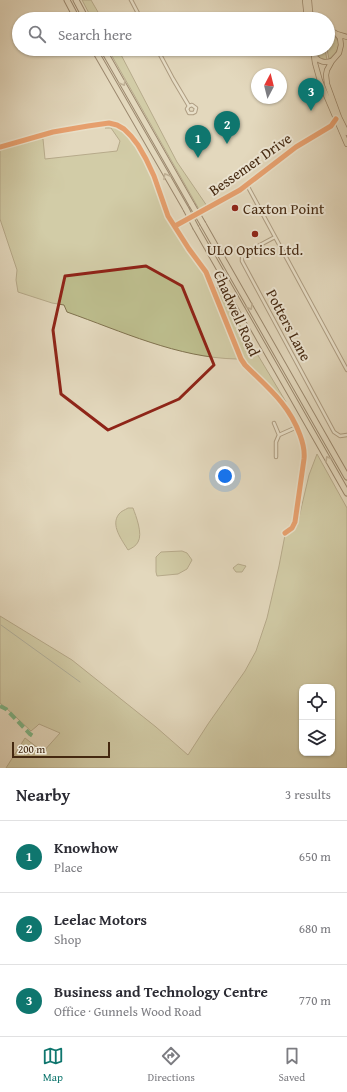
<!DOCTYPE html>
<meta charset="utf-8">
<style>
:root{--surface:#fff;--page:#f2f2f3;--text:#2b2b33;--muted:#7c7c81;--line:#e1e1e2;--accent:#0f766e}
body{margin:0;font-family:"Gentium Book Plus",serif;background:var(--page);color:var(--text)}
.controls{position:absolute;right:12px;bottom:12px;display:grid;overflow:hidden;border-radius:8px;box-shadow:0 1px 3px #0004}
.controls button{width:36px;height:36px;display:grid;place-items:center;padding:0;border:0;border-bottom:1px solid var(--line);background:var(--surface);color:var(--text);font:20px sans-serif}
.compass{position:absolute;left:251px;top:68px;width:36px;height:36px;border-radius:50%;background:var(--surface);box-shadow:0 1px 3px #0004;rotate:7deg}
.scale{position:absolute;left:12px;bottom:10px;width:98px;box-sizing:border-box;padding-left:4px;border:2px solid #442810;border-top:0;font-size:11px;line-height:14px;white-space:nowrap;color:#442810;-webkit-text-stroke:3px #ede6d4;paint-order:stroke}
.you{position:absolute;left:225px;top:476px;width:14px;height:14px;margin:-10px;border:3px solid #fff;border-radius:50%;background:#1a73e8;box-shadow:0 0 0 6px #1a73e833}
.badge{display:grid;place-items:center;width:26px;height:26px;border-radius:50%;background:var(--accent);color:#fff;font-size:13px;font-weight:700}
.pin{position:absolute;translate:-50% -33px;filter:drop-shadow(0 1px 2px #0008)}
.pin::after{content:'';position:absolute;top:21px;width:14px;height:12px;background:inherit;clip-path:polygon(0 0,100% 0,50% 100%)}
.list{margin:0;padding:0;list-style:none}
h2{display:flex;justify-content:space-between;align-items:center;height:52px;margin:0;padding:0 16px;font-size:17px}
h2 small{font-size:13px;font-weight:400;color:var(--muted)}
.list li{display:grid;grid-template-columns:26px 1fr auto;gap:12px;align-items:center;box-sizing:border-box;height:72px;padding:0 16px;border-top:1px solid var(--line)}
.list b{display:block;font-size:15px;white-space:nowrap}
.list p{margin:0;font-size:13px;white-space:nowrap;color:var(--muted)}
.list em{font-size:13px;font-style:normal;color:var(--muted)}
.icon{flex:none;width:22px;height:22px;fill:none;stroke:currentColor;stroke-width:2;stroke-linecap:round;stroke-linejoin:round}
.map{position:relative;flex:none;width:347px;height:768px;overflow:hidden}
.search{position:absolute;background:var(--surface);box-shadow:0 1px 3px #0004;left:12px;right:12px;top:12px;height:44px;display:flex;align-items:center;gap:10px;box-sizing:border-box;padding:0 14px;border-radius:22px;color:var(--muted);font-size:15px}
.sheet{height:268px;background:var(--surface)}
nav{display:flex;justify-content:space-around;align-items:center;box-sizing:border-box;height:56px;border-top:1px solid var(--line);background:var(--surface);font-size:11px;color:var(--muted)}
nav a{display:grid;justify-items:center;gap:2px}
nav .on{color:var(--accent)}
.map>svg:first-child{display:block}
.green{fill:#bcbc8c;stroke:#80724e;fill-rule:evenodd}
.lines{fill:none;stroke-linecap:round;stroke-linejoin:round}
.stream{stroke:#757f73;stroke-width:1}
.street-casing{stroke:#6c543b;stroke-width:4.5}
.primary-casing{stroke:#442810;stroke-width:6}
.highway-casing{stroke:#442810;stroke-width:7}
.street{stroke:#ede6d4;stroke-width:2.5}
.primary{stroke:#e3d8bd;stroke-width:4.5}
.highway{stroke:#e3d8bd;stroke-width:5}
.highway-bridge-casing{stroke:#442810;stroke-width:7;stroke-linecap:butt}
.highway-bridge{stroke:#e3d8bd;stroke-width:5}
.quiet{stroke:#00873e;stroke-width:4;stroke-dasharray:8 4;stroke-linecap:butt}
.cycleway-casing{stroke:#ede6d4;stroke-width:8}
.cycleway{stroke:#e8590c;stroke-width:5}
.oneway{stroke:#948066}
.marked{fill:none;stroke:#8f2418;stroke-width:3;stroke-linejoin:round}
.poi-dot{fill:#8f2418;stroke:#ede6d4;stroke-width:1.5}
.labels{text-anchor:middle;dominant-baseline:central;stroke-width:4;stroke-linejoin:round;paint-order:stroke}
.street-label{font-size:15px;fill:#442810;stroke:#ede6d4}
.poi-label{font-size:15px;fill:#442810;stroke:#ede6d4;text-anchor:start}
</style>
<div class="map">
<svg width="347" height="768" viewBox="0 0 347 768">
<rect width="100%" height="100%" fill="#e3d8bd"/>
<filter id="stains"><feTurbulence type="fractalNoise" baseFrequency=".005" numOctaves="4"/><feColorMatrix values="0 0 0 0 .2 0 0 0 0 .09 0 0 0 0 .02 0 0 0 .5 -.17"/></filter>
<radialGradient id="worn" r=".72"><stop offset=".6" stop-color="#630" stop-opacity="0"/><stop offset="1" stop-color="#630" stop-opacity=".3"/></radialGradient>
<path class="green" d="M82,0H91L102,19H92Z
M335,37L339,42C339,49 335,55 329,59L327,49H328V42Z
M108,49H118L177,162L207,206L200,211Z
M316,49H325L327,60L320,58L317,54Z
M111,125C144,133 158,193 170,221C172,226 175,232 178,237C187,253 201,266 209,283L234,345L238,358L237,359C178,358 121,331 67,312L64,305L52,303L18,292L16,280L17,270L0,219V150L40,138L43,139L45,159L117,151L120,141L111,128H105L108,126Z
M217,287L286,402L284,403L243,359L216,289Z
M317,454L347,508V768H6L25,738L43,752L60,733L39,724L37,726L31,731L6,708L0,703V616L72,660L156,727L188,755L208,724L245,671L256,651L267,618L279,566L285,535L297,526L309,475ZM302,687H332V753H302Z
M128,508H133C136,516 143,534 138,542C136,546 132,548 128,550C122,540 110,525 119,514C121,511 125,510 128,508Z
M182,551L187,553L192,560L187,569L178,574L157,576L156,572V557L161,552Z
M238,564L246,566L242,572H236L233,568Z"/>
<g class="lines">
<path class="stream" d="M1,625L80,682"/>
<g class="street-casing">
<path id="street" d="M131,0L141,19
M157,49L173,79L189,106L187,109L189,113H193L195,112L196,108L192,105L189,106
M101,124L109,123L117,125L124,129L131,136L138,145L154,176L168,216L189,249L206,272L241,359L245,365C267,387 289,404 300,435C303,443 305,450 304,459L295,522L292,528L285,533
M247,185L347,370
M175,226L240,190L296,147L331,126L336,119
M275,237L245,253L242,258V261L334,432L340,436L347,435
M274,423L279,435
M276,457V442L279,435L297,427"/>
</g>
<g class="primary-casing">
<path id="primary" d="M305,0L307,19
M309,0L310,12L314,19
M328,29L337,34L340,38L341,45L339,53L332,61L327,70L326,75L327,84L339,117L347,133
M337,34L347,37
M313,49L315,63L320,81L347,144
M315,57C320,62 324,63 332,61"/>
</g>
<g class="highway-casing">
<path id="highway" d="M67,0L77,19
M76,0L86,19
M94,49L186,209
M103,49L192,205
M203,224L347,477
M196,228L347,493"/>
</g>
<use href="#street" class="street"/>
<use href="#primary" class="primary"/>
<use href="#highway" class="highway"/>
<g class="highway-bridge-casing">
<path id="highway-bridge" d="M192,205L203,224
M186,209L196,228"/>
</g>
<use href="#highway-bridge" class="highway-bridge"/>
<path class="quiet" d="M0,706L6,709L30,734L33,736"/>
<g class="cycleway-casing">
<path id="cycleway" d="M0,147L53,132L88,126L109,123L117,125L124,129L131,136L138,145L146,159L154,176L168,216L189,249L206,272L241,359L245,365C267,387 289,404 300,435C303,443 305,450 304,459L295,522L292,528L285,533
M175,226L240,190L296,147L331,126L336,119"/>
</g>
<use href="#cycleway" class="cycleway"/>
</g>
<defs><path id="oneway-chevron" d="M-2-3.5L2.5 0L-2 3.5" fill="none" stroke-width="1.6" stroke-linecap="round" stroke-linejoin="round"/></defs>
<g class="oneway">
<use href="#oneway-chevron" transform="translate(123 83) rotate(60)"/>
<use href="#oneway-chevron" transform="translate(166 176) rotate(-120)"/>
<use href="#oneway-chevron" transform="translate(250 307) rotate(61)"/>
<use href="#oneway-chevron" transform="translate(328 459) rotate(-120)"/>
</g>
<path d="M0 0H347V768H0ZM146,266L182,286L214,365L179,399L108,430L61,394L53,330L65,276Z" fill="#e3d8bd" fill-opacity=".55" fill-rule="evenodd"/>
<path class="marked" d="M146,266L182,286L214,365L179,399L108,430L61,394L53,330L65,276Z"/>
<g class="poi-dot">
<circle cx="235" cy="208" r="4"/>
<circle cx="255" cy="234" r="4"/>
</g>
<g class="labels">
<g class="street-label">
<text transform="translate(250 164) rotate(-35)">Bessemer Drive</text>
<text transform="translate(237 313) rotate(66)">Chadwell Road</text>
<text transform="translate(289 325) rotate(62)">Potters Lane</text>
</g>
<g class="poi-label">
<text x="243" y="208">Caxton Point</text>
<text x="255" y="249" text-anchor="middle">ULO Optics Ltd.</text>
</g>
</g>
<rect width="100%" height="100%" filter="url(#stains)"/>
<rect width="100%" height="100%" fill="url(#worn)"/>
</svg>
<div class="controls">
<button><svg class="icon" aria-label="locate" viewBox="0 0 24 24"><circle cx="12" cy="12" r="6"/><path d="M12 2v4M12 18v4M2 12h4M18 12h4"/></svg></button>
<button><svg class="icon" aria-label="layers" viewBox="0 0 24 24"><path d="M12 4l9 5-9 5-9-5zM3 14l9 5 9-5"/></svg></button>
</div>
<svg class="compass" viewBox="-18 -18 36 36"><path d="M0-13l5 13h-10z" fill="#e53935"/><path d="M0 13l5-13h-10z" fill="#7c7c81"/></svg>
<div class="scale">200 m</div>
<div class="you"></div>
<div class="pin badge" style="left:198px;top:158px">1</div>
<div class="pin badge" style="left:227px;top:144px">2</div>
<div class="pin badge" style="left:311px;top:111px">3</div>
<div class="search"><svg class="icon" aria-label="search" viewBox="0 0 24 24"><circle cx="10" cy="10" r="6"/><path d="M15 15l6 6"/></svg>Search here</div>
</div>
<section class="sheet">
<h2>Nearby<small>3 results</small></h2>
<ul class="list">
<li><span class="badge">1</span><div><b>Knowhow</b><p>Place</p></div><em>650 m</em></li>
<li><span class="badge">2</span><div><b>Leelac Motors</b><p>Shop</p></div><em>680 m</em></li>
<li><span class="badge">3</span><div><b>Business and Technology Centre</b><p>Office · Gunnels Wood Road</p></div><em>770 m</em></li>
</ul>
</section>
<nav>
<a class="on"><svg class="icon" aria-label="map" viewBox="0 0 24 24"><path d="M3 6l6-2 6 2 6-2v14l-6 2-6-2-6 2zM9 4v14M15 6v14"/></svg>Map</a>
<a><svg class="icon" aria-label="directions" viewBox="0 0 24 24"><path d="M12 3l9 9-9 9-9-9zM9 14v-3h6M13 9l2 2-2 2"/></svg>Directions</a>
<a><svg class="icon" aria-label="saved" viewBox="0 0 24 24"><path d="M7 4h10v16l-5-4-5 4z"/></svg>Saved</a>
</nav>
